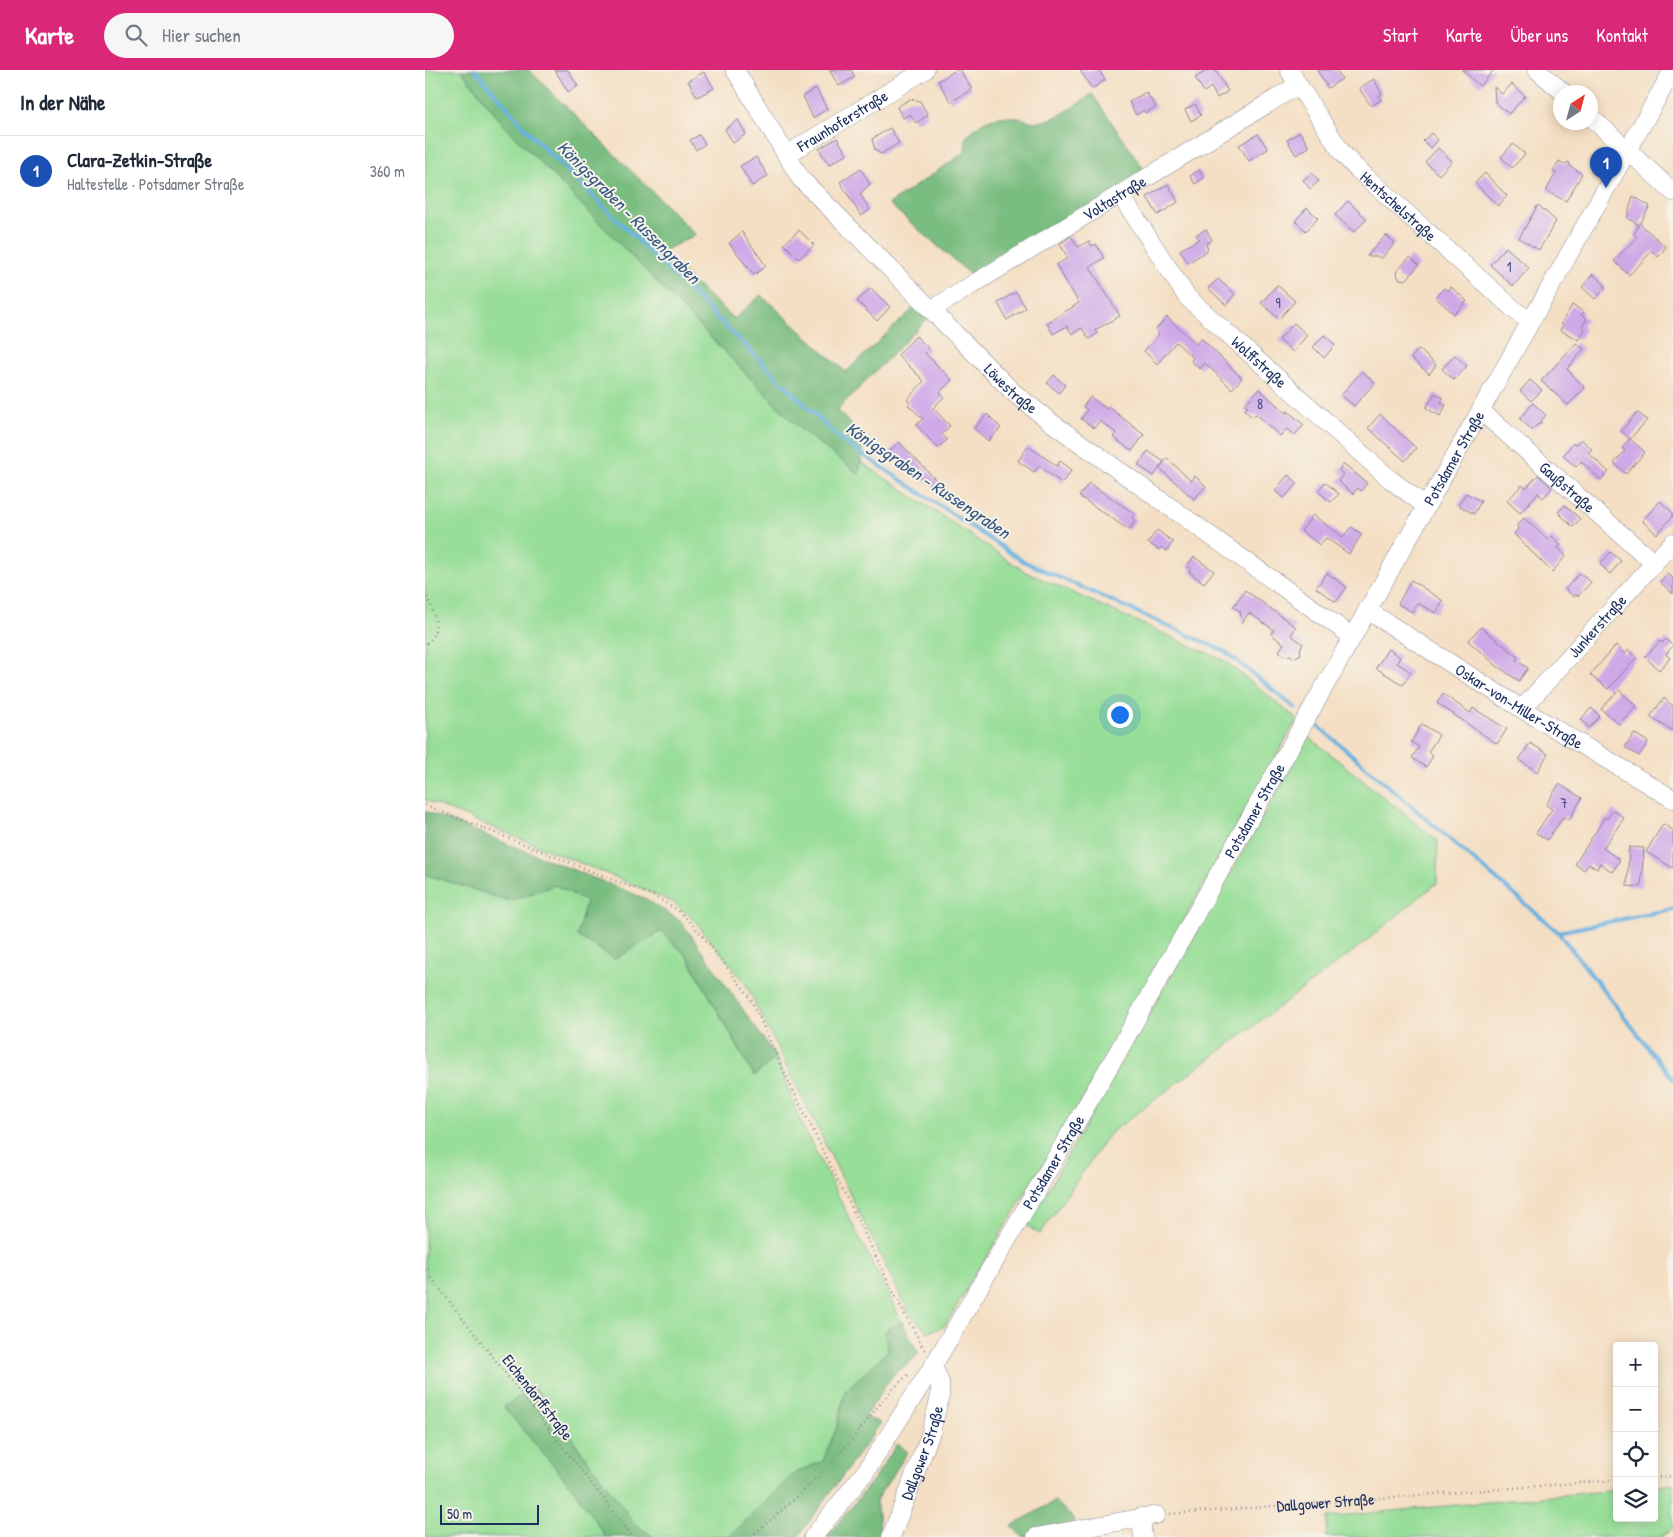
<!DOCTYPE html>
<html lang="de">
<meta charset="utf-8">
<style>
:root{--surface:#fff;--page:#f6f6f7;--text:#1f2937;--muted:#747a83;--line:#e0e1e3;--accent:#db2777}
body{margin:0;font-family:"Patrick Hand",sans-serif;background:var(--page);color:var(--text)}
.controls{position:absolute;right:15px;bottom:15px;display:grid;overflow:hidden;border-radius:5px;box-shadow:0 2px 12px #0003}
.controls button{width:45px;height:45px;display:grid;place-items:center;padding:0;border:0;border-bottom:1px solid var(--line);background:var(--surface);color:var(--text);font:25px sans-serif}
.compass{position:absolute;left:1128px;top:15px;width:45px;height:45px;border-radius:50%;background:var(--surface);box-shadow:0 2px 12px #0003;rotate:36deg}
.scale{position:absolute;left:15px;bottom:12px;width:99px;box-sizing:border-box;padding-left:5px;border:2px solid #1b2f5e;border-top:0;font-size:14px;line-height:18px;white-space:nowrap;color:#1b2f5e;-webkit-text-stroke:4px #f7f3e8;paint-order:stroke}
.you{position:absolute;left:694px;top:644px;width:18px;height:18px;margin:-12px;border:4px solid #fff;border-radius:50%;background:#1a73e8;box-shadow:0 0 0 8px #1a73e833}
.badge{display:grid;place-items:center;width:32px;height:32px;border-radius:50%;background:var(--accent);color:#fff;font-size:16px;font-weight:700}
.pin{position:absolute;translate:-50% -41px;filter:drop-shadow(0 1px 2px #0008)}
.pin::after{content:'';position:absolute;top:26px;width:18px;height:15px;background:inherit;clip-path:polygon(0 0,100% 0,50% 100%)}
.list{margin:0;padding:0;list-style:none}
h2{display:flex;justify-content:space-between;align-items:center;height:65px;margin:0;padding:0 20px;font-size:21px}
h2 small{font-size:16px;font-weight:400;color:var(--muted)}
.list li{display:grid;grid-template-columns:32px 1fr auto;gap:15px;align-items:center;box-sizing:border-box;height:70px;padding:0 20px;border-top:1px solid var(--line)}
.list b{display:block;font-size:19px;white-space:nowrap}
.list p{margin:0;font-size:16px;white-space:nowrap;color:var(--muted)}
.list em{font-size:16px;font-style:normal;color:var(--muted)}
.icon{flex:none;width:28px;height:28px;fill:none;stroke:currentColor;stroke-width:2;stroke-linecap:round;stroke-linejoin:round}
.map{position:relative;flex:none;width:1248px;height:1467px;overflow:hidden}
header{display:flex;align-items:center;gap:30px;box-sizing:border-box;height:70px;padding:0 25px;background:var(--accent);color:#fff}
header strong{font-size:24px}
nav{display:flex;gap:28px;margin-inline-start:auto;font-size:18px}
.search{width:350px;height:45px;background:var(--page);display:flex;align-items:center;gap:12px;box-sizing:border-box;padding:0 18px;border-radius:28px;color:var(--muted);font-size:19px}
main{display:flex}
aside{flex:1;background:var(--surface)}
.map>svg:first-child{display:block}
.green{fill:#98de98;stroke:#5a867b}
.forest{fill:#7abd80;stroke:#4a766f}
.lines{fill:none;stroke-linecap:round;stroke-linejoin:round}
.stream{stroke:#68b1e0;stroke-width:4}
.building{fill:#cfa8e8}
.minor-casing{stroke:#888791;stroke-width:19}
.path{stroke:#888791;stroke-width:2.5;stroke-dasharray:1 4;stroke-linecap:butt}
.minor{stroke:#fff;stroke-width:18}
.labels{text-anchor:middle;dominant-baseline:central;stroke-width:4;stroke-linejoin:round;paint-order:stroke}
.number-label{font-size:14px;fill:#484d80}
.street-label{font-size:16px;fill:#1b2f5e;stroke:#f7f3e8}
.water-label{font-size:18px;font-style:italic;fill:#325685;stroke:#f7f3e8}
</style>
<header>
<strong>Karte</strong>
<div class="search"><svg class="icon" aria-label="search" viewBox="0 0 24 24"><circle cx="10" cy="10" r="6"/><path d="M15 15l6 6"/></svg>Hier suchen</div>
<nav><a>Start</a><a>Karte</a><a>Über uns</a><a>Kontakt</a></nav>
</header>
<main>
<aside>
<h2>In der Nähe<small></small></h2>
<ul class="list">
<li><span class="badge" style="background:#1a4fb4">1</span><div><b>Clara-Zetkin-Straße</b><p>Haltestelle · Potsdamer Straße</p></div><em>360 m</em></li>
</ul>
</aside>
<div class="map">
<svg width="1248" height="1467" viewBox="0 0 1248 1467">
<rect width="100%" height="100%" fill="#f7f3e8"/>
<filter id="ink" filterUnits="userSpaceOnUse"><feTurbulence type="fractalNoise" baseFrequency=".02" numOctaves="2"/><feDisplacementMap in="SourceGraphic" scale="10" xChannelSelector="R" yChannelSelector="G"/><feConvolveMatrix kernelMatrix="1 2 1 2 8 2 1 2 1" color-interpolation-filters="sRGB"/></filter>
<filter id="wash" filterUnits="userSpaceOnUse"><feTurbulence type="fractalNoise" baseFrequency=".0096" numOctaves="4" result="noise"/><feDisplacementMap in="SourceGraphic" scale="20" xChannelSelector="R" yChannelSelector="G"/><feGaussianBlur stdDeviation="1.12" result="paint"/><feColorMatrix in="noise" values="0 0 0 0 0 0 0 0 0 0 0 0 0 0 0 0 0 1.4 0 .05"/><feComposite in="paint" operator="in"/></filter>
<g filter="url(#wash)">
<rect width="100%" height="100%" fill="#f4dfc4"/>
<path class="green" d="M0,0H36L79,55L374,358L434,403L436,392L599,501L800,591L872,649L656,1032L519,1257L503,1262L485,1245L319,911L269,850L251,834L207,814L0,730Z
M884,667L1013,771L1012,813L935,876L684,1064L615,1164L602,1156Z
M0,804L84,831L130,815L161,831L190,889L236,861L262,886L329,1006L351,987L376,1053L477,1252L460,1261L463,1281L421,1320L412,1357L398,1391L370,1403L305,1466L228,1467L210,1454L109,1318L79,1337L150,1421L181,1467H0Z
M1248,1414V1458L1236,1467H901L903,1447L1192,1420V1448H1229V1417Z"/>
<path class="forest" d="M36,0H104L271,165L236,182L309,249L336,225L421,302L492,235L504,247L412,340L439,368L434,404L374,358L79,55Z
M667,24L723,105L552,210L464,134L540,82L541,67C557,50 569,44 593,48C599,49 606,52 612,52C633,50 651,35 667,24Z
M0,741L219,828L256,851L351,987L329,1006L262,886L236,861L190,889L152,866L161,831L130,815L84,831L0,804Z
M477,1252L494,1284L467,1306L440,1347L456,1353L373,1467H276L305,1466L370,1403L398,1391L412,1357L421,1320L463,1281L460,1261Z
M109,1317L210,1454L228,1467H181L150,1421L79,1337Z
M472,1374L483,1382L451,1430L456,1467H402L449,1409Z
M630,1431L649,1449L641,1467H598L586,1456Z"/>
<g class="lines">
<path class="stream" d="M50,0L107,66L416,370L598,491L801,582L870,638
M892,655L1133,862L1248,1009
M1133,862L1248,839"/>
</g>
<g id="blocks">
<path class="building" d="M130,0H143L153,16L143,22Z
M404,0H426L430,7L414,16Z
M531,0H535L547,19L526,32L513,11Z
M655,0H674L680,10L667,19Z
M783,0H790L803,21L792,28L786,17L779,22L770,8Z
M892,0H911L917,9L903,18Z
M1037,0H1069L1055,16Z
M279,2L289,18L272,27L263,11Z
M949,9L957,24L954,26L956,30L946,36L934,18Z
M1087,14L1100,26L1084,44L1070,32L1069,17L1077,24Z
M391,18L402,39L388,48L378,26Z
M721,22L731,37L720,43L719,40L711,45L704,32Z
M485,29L495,31L503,45L491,53L485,44L478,48L472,37Z
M770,34L776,45L766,51L760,40Z
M313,50L321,64L308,73L300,59Z
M465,58L474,73L456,84L450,80L447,69Z
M875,62L884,77L871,85L862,70Z
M1006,63L1013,70L1006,78L998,71Z
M833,64L843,79L824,91L814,75Z
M274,65L280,74L271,80L265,70Z
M412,68L422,84L404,95L394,79Z
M1088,74L1100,84L1087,98L1076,87Z
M1013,78L1027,91L1014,105L1000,92Z
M331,87L343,106L327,116L315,96Z
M1134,91L1139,94L1144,92L1145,96L1157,104L1141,131L1121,121L1131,103L1128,101Z
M436,99L445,114L435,124L445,140L436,146L415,112Z
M774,100L779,108L770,114L765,106Z
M887,103L894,111L885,119L878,110Z
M1060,103L1082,126L1073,136L1050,113Z
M743,114L753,132L733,145L722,127Z
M1208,126L1225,136L1215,154L1241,177L1233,187L1227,181L1204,205L1189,191L1212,167L1209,164L1214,155L1202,148Z
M923,131L942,149L929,162L910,145Z
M1113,135L1131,151L1114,180L1094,168Z
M882,138L893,148L881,161L870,151Z
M781,159L787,170L781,174L783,180L763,193L755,180L774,169L771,165Z
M374,160L389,175L374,189L359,174Z
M317,162L341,196L329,205L304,173Z
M961,165L970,173L956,189L953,186H942Z
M646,166L653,177L664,171L667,176L671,174L679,188L665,197L695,246L670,260L672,264L664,269L657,258L647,264L642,256L628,264L622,253L654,233L631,195L643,188L635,174Z
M1081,177L1104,198L1088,216L1065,195Z
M985,187L994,195L981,210L974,209L971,202Z
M1168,204L1179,214L1180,219L1170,229L1157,217Z
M793,209L810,224L801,235L783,218Z
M852,215L870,231L854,249L836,233Z
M1026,217L1042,231L1029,244L1010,227L1019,218L1023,221Z
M446,218L465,237L452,251L432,231Z
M591,222L601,238L582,250L573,233Z
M1147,235L1159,242L1156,245L1162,249L1157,257L1160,259L1154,270L1135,260L1138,255L1136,254Z
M742,247L771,274L776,268L817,308L807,319L780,293L775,299L766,291L768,288L751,272L732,294L719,281L734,264L730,260Z
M869,253L882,265L868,282L854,270Z
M899,265L910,275L899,288L888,277Z
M491,266L504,279L500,283L527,310L515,322L519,327L508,338L525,356L517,364L522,370L513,378L491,355L498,349L483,335L485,333L482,330L499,311L473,285Z
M1151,273L1159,279L1142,299L1160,318L1143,335L1116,311Z
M994,279L1011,295L1004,304L986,288Z
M1030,285L1042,296L1029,310L1017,299Z
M937,301L950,313L929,336L916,325Z
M629,305L640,315L634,323L622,313Z
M1105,310L1117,320L1106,331L1095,321Z
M834,319L861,343L863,341L879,355L869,366L862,359L855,366L831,344L827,347L819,340L823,337L820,334Z
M1010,323L1018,328L1016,332L1021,335L1015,346L1001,338Z
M665,327L682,339L684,337L719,365L707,381L688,367L691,363L675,351L669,358L656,349L662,340L658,337Z
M1108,333L1121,345L1116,351V354L1112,355L1107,360L1095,349Z
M1212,342L1222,350L1205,369L1196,361Z
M562,344L576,358L563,371L549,358Z
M955,344L991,378L980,391L943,358Z
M1156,369L1167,379L1163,383L1184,402L1176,410L1156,391L1151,397L1138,386L1147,374H1151Z
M1205,369L1220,382L1201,404L1189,393L1200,381L1197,378Z
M474,372L514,413L510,418L464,382Z
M603,376L632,396L635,391L647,400L637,413L614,396L609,402L593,391Z
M723,381L739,392L729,406L713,395Z
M742,388L766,411L770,406L781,416L769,429L734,398Z
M919,394L942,413L936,421L933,418L928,424L913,411L918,405L914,400Z
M863,405L873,413L859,428L850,421Z
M1113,405L1127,418L1118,428L1113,423L1095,443L1082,431L1097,415L1101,418Z
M900,412L914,424L906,432L893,421Z
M664,413L710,444L707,448L711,450L704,460L654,426Z
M1041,423L1056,431L1049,444L1033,435Z
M1235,431L1248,443V446L1232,464L1217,451Z
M1140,435L1155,449L1148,457L1133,442Z
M888,445L918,467L926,457L937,464L924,484L901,468L895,475L876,461Z
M1099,448L1123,470L1127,466L1136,475L1133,478L1141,486L1127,502L1089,464L1093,459L1092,455Z
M732,460L748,472L742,481L736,477L734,480L723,473Z
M1186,482L1196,491L1185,504L1175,494Z
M769,487L789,501L779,513L764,502L766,499L762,496Z
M902,503L922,517L911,532L891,518Z
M1155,503L1166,512L1153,526L1151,524L1149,527L1140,519Z
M1242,504L1248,508V524L1235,512Z
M986,510L1018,531L1011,543L992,533L987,542L973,534Z
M820,520L871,557L866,565L878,574L875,579L876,584L869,588L865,585L860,586L854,581L859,574L846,564L849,560L824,543L817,553L815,541L808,537Z
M1056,557L1093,587L1091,590L1103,598L1094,611L1072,596L1043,571Z
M1241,569L1248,576L1241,584L1245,588L1234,600L1220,587L1235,571L1237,573Z
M1191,575L1200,584L1203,580L1211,588L1183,619L1165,605Z
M963,579L975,587L972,593L986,602L978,615L951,598Z
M1194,620L1211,636L1194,654L1176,639Z
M1018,624L1045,643L1048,638L1082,659L1072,674L1012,633Z
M1239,628L1248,636V661L1225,647Z
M1166,638L1175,646L1164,658L1156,649Z
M997,654L1014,665L1003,682L1008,686L1001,697L987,688L994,677L986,672Z
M1209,663L1223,672L1214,686L1200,677Z
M1105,673L1123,684L1112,702L1094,690Z
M1134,714L1157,728L1144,750L1139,746L1122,770L1111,763L1127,739L1121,735Z
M1188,740L1199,748L1178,778L1195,790L1187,802L1175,793L1172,799L1164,794L1159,800L1150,794L1180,747L1182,749Z
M1238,754L1248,760V798L1221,782Z
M1204,777L1219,778L1216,817L1202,816Z"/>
</g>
</g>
<g filter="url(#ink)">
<use href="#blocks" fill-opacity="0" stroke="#888791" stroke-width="1"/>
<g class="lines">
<g class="minor-casing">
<g id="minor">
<path id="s2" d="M310,0L376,109L589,323L627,353L928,567"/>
<path id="s3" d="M864,0L917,83L930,97L1093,243L1106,251"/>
<path d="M1112,0L1138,22"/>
<path d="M1166,47L1248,122"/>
<path id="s4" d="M361,85L500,0"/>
<path id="s5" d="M695,124L762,227L966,410L1001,436"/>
<path id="s6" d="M506,240L873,15"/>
<path id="s7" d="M1056,341L1229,493"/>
<path id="s8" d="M942,540L1097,639L1248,729"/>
<path id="s9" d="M1097,639L1248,472"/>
<path d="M716,1447L718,1467"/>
<path id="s10" d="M388,1467L441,1401L508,1296L691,985L1248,0"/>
<path id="s11" d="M466,1467L506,1362L515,1326V1312L508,1296"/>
<path d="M611,1467L731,1445"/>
</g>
</g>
<g class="path">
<path d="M0,522C8,542 19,559 0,575"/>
<path d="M0,735L229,826L254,841L277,865L325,927L359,1002L476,1237L500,1281"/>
<path d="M0,1200L208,1467"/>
<path d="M1229,1408L1248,1406"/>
<path id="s1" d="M745,1444L1192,1410"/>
<path d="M326,1467C360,1438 394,1408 423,1374C443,1351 460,1324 483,1305"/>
</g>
<use href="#minor" class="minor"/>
</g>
</g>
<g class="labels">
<g class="number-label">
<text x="1084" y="196">1</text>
<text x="853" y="232">9</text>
<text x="835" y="333">8</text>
<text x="1139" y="732">7</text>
</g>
<g class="street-label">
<text stroke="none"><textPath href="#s4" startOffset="66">Fraunhoferstraße</textPath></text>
<text stroke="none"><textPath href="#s6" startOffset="215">Voltastraße</textPath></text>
<text stroke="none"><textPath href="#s3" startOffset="176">Hentschelstraße</textPath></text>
<text stroke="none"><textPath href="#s5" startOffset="220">Wolffstraße</textPath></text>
<text stroke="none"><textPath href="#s2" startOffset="424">Löwestraße</textPath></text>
<text stroke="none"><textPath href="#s10" startOffset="1256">Potsdamer Straße</textPath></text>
<text stroke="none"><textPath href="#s7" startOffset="115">Gaußstraße</textPath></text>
<text stroke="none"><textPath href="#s9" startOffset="112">Junkerstraße</textPath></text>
<text stroke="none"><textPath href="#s8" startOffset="180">Oskar-von-Miller-Straße</textPath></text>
<text stroke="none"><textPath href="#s10" startOffset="851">Potsdamer Straße</textPath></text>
<text stroke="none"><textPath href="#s10" startOffset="446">Potsdamer Straße</textPath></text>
<text transform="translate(113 1327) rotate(52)">Eichendorffstraße</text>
<text stroke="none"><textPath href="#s11" startOffset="90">Dallgower Straße</textPath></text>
<text stroke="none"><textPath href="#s1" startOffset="156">Dallgower Straße</textPath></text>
</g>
<g class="water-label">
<text transform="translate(204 142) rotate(45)">Königsgraben - Russengraben</text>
<text transform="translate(503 410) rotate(34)">Königsgraben - Russengraben</text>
</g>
</g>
</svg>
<div class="controls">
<button>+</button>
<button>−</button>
<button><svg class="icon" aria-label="locate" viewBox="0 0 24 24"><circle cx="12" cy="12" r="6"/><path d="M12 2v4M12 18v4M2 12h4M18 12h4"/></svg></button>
<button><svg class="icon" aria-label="layers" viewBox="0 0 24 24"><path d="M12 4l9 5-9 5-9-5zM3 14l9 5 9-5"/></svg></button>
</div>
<svg class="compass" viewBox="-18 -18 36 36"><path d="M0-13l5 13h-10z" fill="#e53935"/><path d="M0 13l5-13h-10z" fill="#747a83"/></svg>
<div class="scale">50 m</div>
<div class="you"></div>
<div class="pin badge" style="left:1181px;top:118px;background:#1a4fb4">1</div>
</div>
</main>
